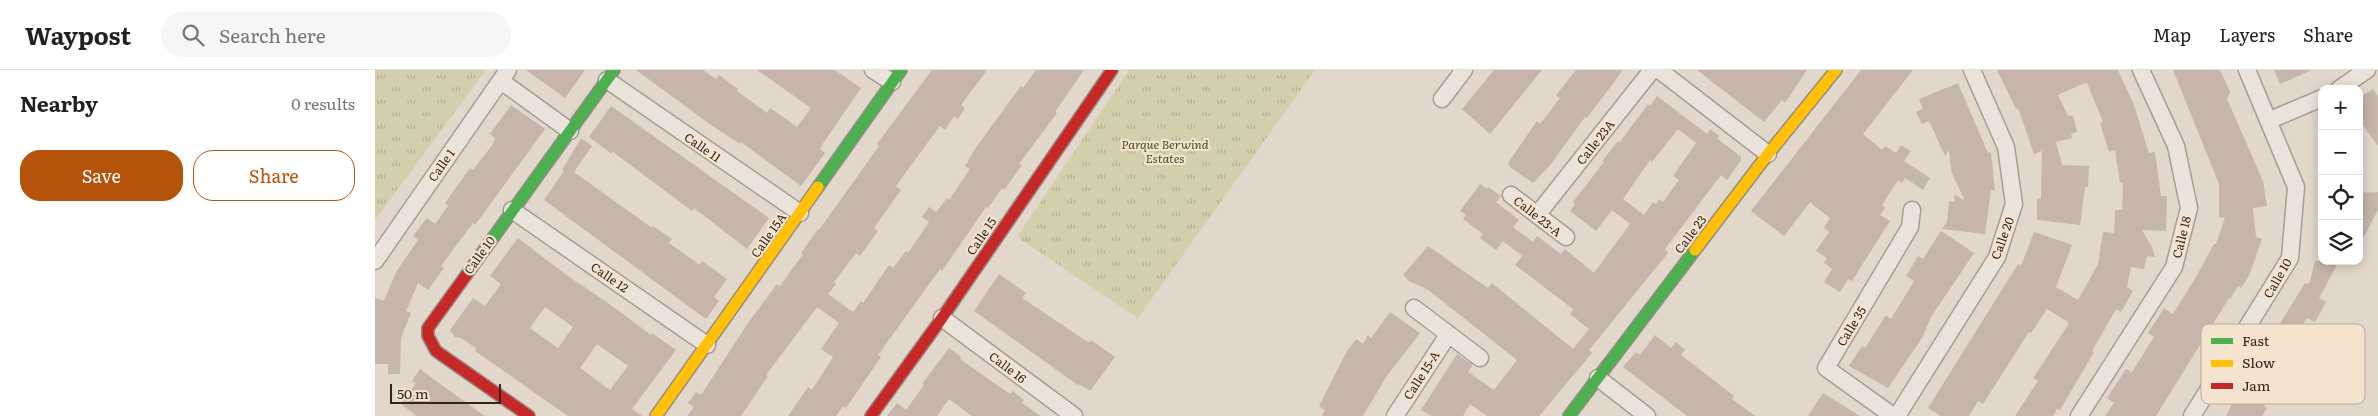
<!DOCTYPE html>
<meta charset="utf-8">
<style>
:root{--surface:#fff;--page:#f6f6f6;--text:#202124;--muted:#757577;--line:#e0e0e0;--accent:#b45309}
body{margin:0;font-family:Literata,serif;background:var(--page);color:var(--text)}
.controls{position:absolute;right:15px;top:15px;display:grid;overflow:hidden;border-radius:10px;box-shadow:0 2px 12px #0003}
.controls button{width:45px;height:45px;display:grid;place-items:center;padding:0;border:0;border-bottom:1px solid var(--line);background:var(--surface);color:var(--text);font:25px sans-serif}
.scale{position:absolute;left:15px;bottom:12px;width:111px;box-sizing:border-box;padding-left:5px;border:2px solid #33241d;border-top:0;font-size:14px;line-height:18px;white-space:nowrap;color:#33241d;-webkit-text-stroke:4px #f3e3cf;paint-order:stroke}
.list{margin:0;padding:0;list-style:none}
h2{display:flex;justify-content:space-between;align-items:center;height:65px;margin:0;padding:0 20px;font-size:21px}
h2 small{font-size:16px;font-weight:400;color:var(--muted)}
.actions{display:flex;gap:10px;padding:15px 20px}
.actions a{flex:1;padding:11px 0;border:1px solid var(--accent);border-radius:20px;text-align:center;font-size:18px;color:var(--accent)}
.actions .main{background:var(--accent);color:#fff}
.icon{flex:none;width:28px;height:28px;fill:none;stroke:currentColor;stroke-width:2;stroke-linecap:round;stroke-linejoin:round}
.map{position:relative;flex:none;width:2003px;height:346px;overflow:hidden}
header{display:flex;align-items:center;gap:30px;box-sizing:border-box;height:70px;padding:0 25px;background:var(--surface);border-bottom:1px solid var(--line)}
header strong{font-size:24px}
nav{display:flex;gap:28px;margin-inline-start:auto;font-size:18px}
.search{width:350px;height:45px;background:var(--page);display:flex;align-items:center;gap:12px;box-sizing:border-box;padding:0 18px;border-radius:28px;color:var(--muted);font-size:19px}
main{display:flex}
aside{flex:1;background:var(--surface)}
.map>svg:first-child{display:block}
.park{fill:url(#park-tufts)}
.building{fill:#c5b5ab;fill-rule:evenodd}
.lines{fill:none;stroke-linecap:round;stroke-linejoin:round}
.street-casing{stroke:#a69c94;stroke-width:19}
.fast-casing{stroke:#968c83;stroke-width:14}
.slow-casing{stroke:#968c83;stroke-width:14}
.jam-casing{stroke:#968c83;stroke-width:14}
.street{stroke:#eae3db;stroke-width:16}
.fast{stroke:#4caf50;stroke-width:11}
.slow{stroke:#ffc107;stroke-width:11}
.jam{stroke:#c62828;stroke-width:11}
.labels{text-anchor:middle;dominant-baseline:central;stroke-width:4.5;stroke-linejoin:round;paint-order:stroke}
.street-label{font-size:12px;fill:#33241d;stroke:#f3e3cf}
.park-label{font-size:12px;font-style:italic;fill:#4a4f24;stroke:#f3e3cf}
.key{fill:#f3e3cf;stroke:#b9aa9a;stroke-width:1}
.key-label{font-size:14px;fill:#33241d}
</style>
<header>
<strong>Waypost</strong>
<div class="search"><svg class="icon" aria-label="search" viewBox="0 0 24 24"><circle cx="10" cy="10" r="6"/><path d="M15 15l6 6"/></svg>Search here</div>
<nav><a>Map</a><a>Layers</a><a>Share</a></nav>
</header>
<main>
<aside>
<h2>Nearby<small>0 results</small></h2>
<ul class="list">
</ul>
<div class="actions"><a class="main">Save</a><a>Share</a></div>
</aside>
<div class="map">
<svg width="2003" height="346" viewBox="0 0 2003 346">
<defs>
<pattern id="park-tufts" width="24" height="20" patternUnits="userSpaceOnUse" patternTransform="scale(1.25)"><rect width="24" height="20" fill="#d3ceac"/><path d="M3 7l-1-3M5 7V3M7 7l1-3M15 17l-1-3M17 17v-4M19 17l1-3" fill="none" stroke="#b6b194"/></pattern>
</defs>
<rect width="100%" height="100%" fill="#e1d7ca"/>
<path class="park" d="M0,0H111L0,150Z
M754,0H940L763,248L642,167Z"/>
<path class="building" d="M151,0H210L190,28Z
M261,0H328L341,9L344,5L363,19L362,21L392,43L395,38L422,57L436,38L382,0H460L486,18L447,75L445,79L450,83L426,116L366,72L365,74L336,55Z
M557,0H612L586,35L590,38L583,49L579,46L570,60L565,56L534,98L521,116L526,120L499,158L503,161L485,186L481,183L459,212L461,214L453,224L478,242L486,231L488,233L514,195L518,198L531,181L533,183L554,152L547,147L554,137L561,142L572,128L574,130L595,99L590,96L602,76L646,16L648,18L661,0H709L680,42L682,43L644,94L647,95L629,120L627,118L613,138L611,137L567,201L565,199L503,285L506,287L471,338L468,336L461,346H413L433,317L437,320L458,287L446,279L464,253L442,237L391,305L393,306L366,346H312L319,337L313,333L321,322L326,325L373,253L402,214L405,216L428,184L426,183L443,159L444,160L504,76L502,74Z
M1119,0H1167L1115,64L1087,39Z
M1201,0H1248L1212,48L1210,47L1176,94L1158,113L1136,98L1133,93L1162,51L1165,54L1185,28L1181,25Z
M1322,0H1432L1410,33L1407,30L1389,52Z
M1486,0H1538L1488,64L1507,80L1510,76L1521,83L1526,75L1536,81L1529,91L1555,108L1548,120L1530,108L1527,113L1523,110L1507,135L1510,138L1505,145L1515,151L1477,211L1473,209L1465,222L1449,212L1457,199L1449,193L1452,188L1441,181L1454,162L1449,158L1455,148L1435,132L1409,166L1376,141Z
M1622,0H1743L1759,35L1774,83L1780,82L1786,126H1792L1791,161L1767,160L1777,177L1780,187L1772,186L1769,199L1756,197L1752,217L1758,221L1746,242L1741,239L1717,281L1719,282L1685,340L1682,339L1678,346H1640L1663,311L1658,308L1693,255V252L1672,239L1656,263L1654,262L1608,334L1603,331L1594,346H1566L1553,338L1643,194L1646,196L1659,162L1697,175L1681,217L1703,230L1723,194L1728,162L1739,163L1740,140H1747L1748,112L1745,113L1740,80L1734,82L1725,53L1728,52L1712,13H1710L1683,25L1693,46L1698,45L1702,62L1696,64L1697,68L1681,72L1687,95L1714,96L1713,117H1710L1705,155L1662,150V128L1666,129L1667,81L1659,84L1643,38L1641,39Z
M1798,0H1845L1855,22L1852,29L1888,111L1892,136L1878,138L1881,167L1887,169L1874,206L1866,218L1863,216L1855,229L1854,228L1781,346H1730L1739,333L1732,328L1751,299L1757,302L1779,267L1773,263L1789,238L1798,244L1821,207L1839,174H1841L1850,148L1844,147V114Z
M1899,0H1937L1905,14Z
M1583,13L1613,83L1616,82L1620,120H1616L1610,164L1567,159L1572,152L1574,131L1580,132L1579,124L1590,131L1576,101L1574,80L1570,86L1554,51L1547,54L1541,42L1548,39L1544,29Z
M1998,19L2003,26V76L1984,50V28Z
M1282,26L1332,64L1335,59L1344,66L1343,69L1366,87V90L1352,110L1346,105L1290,179L1293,183L1214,280L1217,283L1164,346H1112L1095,334L1088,346H1056L1046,340L1082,284L1098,295L1093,302L1119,320L1142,290L1052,219L1034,211L1028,205L1053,176L1113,218L1117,213L1198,279L1214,259L1195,244L1198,239L1140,195L1147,186L1128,171L1121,180L1105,168L1108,164L1088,149L1091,145L1085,141L1105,114L1112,119L1113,117L1126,126L1121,132L1144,150L1138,157L1158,172L1162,166L1186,184L1190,179L1219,203L1255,154L1237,140L1221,161L1195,141L1200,134L1198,132L1229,92L1227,91L1243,71L1245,72L1273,34L1275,36ZM1303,59L1321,73L1298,106L1304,110L1288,132L1284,129L1281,134L1278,132L1269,145L1248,129L1275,90L1277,92Z
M136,35L170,59L100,155L98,153L66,196L69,198L53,220L43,213L31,241L36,243L26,268L25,304H13V294H0V228L9,231L21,202L43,170L38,166L52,148L60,154L73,136L70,133L95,98L98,100L118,74L120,68L115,64Z
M236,36L394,148L372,179L319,138L317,141L238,82L237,84L214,67Z
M206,68L217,76L199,102L277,158L278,156L297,169L294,173L325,195L327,191L352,209L339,227L344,231L331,249L169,130L189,101L187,100Z
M2003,122V140L1984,176V123Z
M1566,161L1599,183L1556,247L1547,268L1513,318L1474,296L1487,276L1490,278L1511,245L1516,249L1539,211L1531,206L1543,186L1548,189Z
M143,168L190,204L233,233L276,265L277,263L301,280L257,339L267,346H193L100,281L101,278L86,268L80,267L75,260L98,228L110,236L126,214L115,206ZM170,237L198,257L183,278L155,258ZM222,274L253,296L235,320L205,298Z
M1940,191H1964L1944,228L1951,232L1940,252L1932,248L1919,269L1925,273L1918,283L1922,286L1889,336L1892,338L1887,346H1851L1868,313L1930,213L1934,214Z
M624,204L651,223L647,228L714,273L716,270L740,287L715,321L704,314L703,315L599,241Z
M1015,242L1045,263L1011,307L988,346H947L950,340L944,336L972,281L981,269L988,274L993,265L996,268Z
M1280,265L1296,278L1301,272L1310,280L1306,285L1359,326L1357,329L1380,346H1312L1248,297L1261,282L1265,285Z
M574,278L586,287L585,289L635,324L638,321L649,330L647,333L666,346H597L574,329L562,346H512L522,333L531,340L549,315L547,314Z
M45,299L72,319L110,346H42L26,334L41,313L37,311Z
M1448,323L1485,346H1433Z"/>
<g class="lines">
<g class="street-casing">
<path id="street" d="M498,0L517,12
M1284,0L1393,84
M232,10L425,143
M126,11L195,61
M1964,19L1992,0
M1067,29L1089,0
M1895,50L1947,28
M1136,125L1191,167
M137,140L332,275
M1162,145L1277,0
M0,191L133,0
M1039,238L1105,288
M567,248L699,346
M1223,308L1272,346
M1020,346L1073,265
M1518,346L1451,298L1535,157L1537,140
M1522,346L1622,187L1639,134L1631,77L1597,0
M1704,346L1799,197L1814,138L1801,76L1766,0
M1817,346L1915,188L1921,117L1872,0"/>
</g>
<g class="fast-casing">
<path id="fast" d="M443,117L526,0
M92,204L239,0
M1194,346L1320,180"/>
</g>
<g class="slow-casing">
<path id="slow" d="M1320,180L1393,84L1461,0
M281,346L443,117"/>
</g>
<g class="jam-casing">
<path id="jam" d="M92,204L53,258V266L61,281L154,346
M496,346L567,248L737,0"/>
</g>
<use href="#street" class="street"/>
<use href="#fast" class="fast"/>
<use href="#slow" class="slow"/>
<use href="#jam" class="jam"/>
</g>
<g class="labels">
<g class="street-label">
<text transform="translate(1220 72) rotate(-52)">Calle 23A</text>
<text transform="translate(328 77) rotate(35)">Calle 11</text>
<text transform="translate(66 95) rotate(-55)">Calle 1</text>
<text transform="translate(1163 146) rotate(38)">Calle 23-A</text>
<text transform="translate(1315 164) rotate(-53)">Calle 23</text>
<text transform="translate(393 165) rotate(-55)">Calle 15A</text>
<text transform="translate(606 166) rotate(-56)">Calle 15</text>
<text transform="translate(1806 167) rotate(-76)">Calle 18</text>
<text transform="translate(1627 168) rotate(-70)">Calle 20</text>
<text transform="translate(104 185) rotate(-54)">Calle 10</text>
<text transform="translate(235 207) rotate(35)">Calle 12</text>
<text transform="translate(1902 208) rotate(-60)">Calle 10</text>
<text transform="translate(1476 256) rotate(-59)">Calle 35</text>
<text transform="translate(633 297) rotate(37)">Calle 16</text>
<text transform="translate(1046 305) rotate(-57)">Calle 15-A</text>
</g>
<g class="park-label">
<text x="790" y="74">Parque Berwind<tspan x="790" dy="14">Estates</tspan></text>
</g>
</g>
<rect x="1826" y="254" width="164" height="80" rx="8" class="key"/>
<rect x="1836" y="268" width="22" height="6" fill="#4caf50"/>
<rect x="1836" y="290" width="22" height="7" fill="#ffc107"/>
<rect x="1836" y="313" width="22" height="6" fill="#c62828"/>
<g class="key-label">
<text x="1867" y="276">Fast</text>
<text x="1867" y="298">Slow</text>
<text x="1867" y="321">Jam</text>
</g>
</svg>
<div class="controls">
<button>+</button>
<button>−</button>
<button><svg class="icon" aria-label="locate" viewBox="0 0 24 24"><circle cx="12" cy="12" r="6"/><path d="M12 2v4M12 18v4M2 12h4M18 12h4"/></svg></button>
<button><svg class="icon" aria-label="layers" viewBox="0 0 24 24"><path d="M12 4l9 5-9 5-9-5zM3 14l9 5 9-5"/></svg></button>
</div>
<div class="scale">50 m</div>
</div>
</main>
